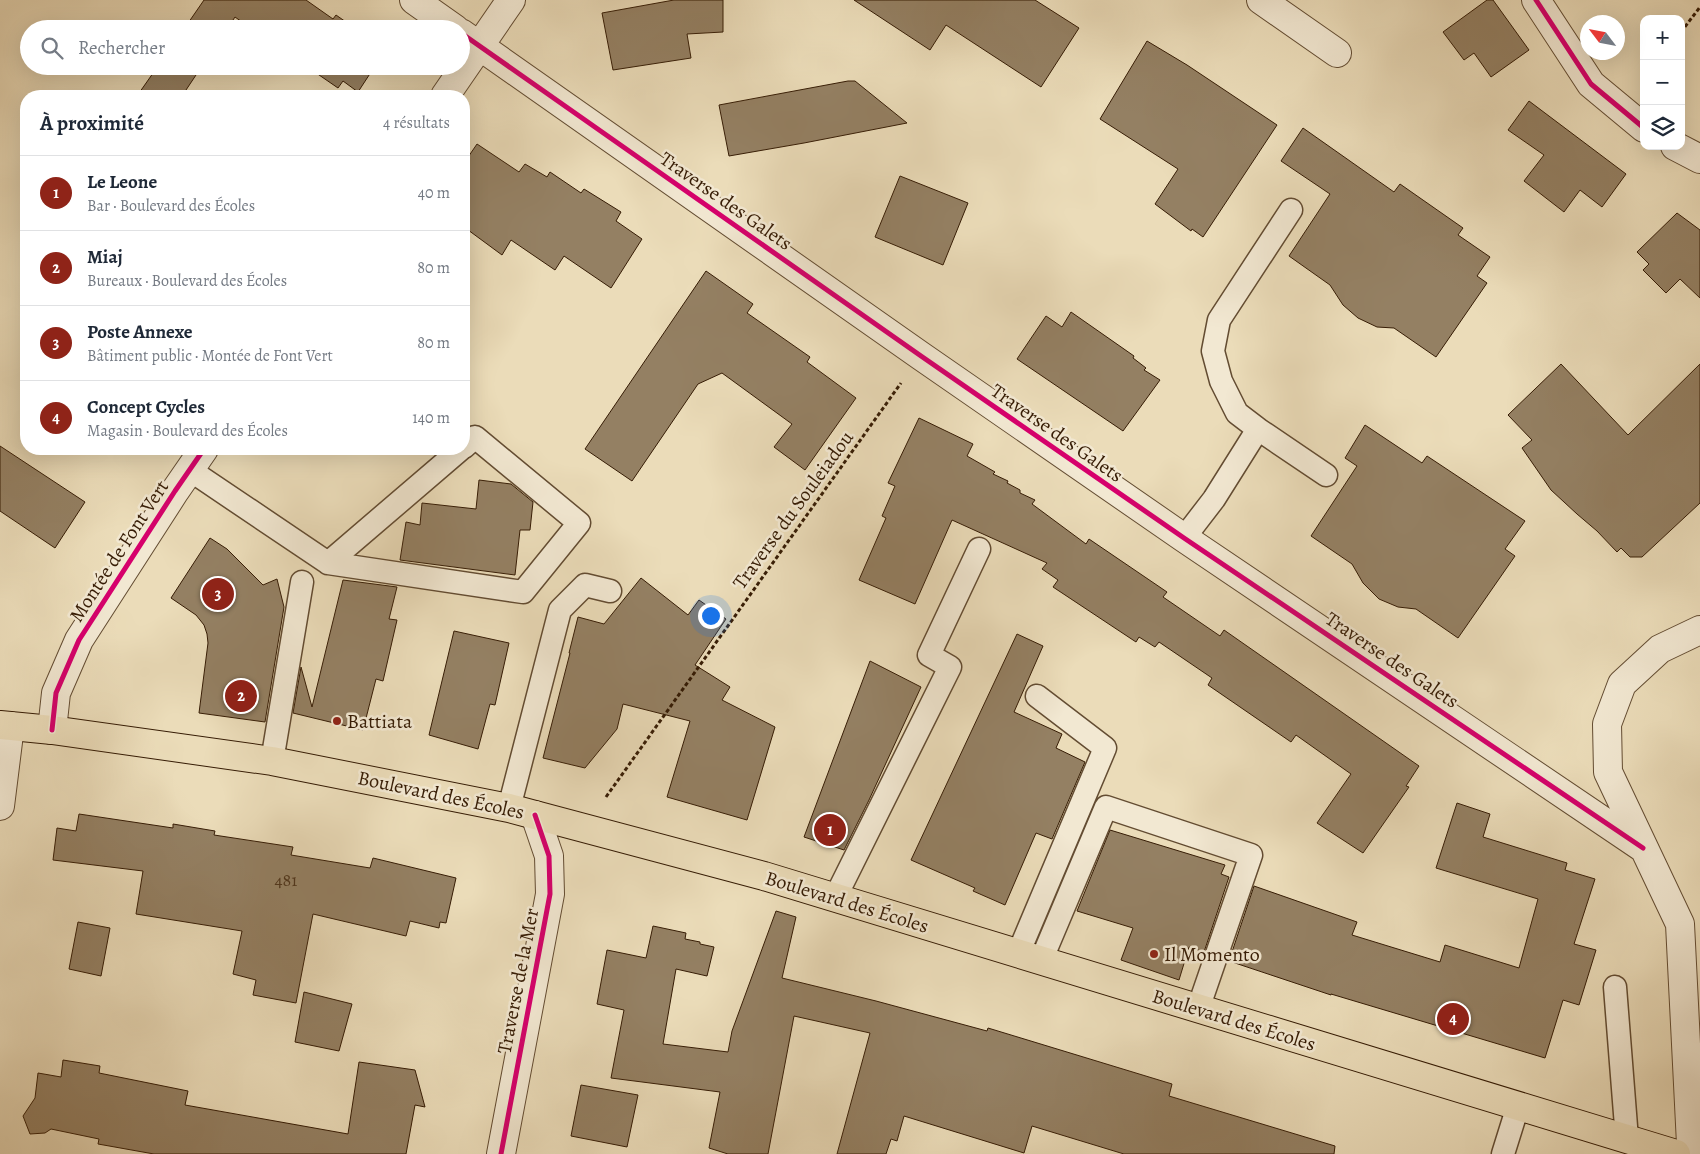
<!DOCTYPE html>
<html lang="fr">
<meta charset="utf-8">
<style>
:root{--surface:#fff;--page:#f2f2f3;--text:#1f2937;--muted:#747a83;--line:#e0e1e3;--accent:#8f2418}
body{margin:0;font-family:Alegreya,serif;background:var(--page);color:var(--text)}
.controls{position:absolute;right:15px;top:15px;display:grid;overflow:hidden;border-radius:10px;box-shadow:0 5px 20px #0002}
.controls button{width:45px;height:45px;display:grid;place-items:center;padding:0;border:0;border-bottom:1px solid var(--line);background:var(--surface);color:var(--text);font:25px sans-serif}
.compass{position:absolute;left:1580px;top:15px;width:45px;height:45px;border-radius:50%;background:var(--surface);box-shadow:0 5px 20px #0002;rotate:302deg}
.you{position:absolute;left:710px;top:615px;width:18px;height:18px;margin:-12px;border:4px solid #fff;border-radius:50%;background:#1a73e8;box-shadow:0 0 0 8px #1a73e833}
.badge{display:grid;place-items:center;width:32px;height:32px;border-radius:50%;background:var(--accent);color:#fff;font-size:16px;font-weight:700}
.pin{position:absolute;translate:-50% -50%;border:2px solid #fff;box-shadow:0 1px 5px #0006}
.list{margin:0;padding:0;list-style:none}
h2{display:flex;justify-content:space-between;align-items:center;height:65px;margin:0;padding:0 20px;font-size:21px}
h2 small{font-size:16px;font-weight:400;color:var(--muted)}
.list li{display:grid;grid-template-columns:32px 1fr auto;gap:15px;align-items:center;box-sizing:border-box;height:75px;padding:0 20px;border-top:1px solid var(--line)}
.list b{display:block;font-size:19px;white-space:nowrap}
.list p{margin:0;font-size:16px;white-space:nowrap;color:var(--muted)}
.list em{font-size:16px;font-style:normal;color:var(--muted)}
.icon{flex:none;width:28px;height:28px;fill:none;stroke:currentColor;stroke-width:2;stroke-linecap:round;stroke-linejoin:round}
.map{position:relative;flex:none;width:1700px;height:1154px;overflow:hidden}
.search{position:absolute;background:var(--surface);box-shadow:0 5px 20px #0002;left:20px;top:20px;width:450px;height:55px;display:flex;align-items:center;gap:12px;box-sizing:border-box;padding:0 18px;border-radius:28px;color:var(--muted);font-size:19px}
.panel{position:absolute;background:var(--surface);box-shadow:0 5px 20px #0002;left:20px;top:90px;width:450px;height:365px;border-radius:20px}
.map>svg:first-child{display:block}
.building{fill:#948063;stroke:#361c05}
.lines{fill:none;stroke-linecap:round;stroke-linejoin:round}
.service-casing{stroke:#634c32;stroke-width:25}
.minor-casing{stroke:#634c32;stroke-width:30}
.tertiary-casing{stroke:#634c32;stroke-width:30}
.primary-casing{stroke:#361c05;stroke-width:30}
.path{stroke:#361c05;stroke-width:3;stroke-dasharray:4 2.5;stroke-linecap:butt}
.service{stroke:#f2e8d2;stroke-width:22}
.minor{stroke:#f2e8d2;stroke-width:28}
.tertiary{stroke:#f2e8d2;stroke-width:28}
.primary{stroke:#ebdcb9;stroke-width:28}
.cycleway-casing{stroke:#f2e8d2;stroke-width:8}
.cycleway{stroke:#d6006c;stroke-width:5}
.poi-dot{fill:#8f2418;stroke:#f2e8d2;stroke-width:2}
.labels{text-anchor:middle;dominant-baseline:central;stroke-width:5;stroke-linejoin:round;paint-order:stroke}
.number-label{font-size:18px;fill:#4e351c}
.street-label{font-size:20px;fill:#361c05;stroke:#f2e8d2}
.poi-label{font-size:20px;fill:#361c05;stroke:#f2e8d2;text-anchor:start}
</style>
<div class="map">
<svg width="1700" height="1154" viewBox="0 0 1700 1154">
<rect width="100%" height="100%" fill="#ebdcb9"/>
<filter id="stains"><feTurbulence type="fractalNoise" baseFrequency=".004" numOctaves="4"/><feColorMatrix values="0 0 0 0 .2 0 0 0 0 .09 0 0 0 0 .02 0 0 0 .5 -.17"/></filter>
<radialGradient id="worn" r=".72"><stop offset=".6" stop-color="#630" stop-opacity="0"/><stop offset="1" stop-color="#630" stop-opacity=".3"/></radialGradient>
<path class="building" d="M204,0H306L333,19L336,15L356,29H252L235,17L227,29H184Z
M674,0H723V32L687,34L691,58L613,70L602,13Z
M854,0H1035L1079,28L1041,87L946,25L930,50Z
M1487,0H1493L1529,50L1491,77L1474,53L1464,60L1443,32Z
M1147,41L1187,65L1277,125L1203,237L1192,229L1191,231L1155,204L1178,169L1100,119Z
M158,66H202L182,96H137Z
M306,66H375L358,92L343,81L338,88Z
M848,81H855L907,123L804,143L729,156L719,105Z
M1529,101L1626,174L1602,207L1580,190L1564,212L1524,181L1544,155L1508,130Z
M1303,128L1394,192L1400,184L1463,228L1458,235L1490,257L1477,276L1487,283L1436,357L1394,328L1377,327L1358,318L1343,305L1330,285L1289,256L1330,194L1281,161Z
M477,144L519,172L525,164L547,177L550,172L581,193L584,189L621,212L616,221L642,239L611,288L564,256L555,270L511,240L502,255L464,227V163Z
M900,176L968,203L943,265L875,237Z
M1677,213L1700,230V298L1680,279L1666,293L1643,270L1649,264L1637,252Z
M706,271L753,304L747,313L810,357L807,362L856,398L805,470L774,447L792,424L722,373L698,384L632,481L585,449Z
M1071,312L1134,356L1133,358L1146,368L1144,370L1160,380L1123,431L1017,359L1046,316L1062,327Z
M1561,364L1628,435L1700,364V503L1642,557H1630L1621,548L1617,552L1597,531L1577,514L1551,490L1522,448L1532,440L1508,415Z
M919,418L973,444L967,456L995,472L993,474L1008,481L1007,483L1020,490V493L1035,500L1032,504L1086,544L1089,539L1167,592L1163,597L1220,636L1224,630L1419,766L1406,786L1409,787L1363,853L1317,823L1351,774L1296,735L1291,742L1208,685L1212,678L1159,642L1155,647L1139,637L1136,642L1053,587L1058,580L1042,569L1047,563L952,520L915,604L859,580L886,518L882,516L895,486L888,483Z
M1365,425L1422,463L1427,456L1525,521L1505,549L1515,556L1458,638L1416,609L1398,607L1379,599L1363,583L1352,564L1311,536L1357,466L1345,458Z
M0,446L85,502L55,548L0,511Z
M479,480L511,484L533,502L530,530H520L515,575L400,560L406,522L420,525L422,503L476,509Z
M210,538L227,549L263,585L277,579L284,607L265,722L199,713L208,643L207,634L204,625L196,615L171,598Z
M641,578L688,615L699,600L726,619L695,665L730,687L722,700L775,727L747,820L667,797L690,721L623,704L617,729L585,768L543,758L570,653H569L578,617L604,624Z
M343,580L397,587L389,619L397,620L383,681L376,679L363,730L293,713L301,667L312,707Z
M454,631L509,643L495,705L490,704L478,749L429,735Z
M1017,634L1043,646L1014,712L1062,734L1056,748L1085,762L1052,839L1036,833L1005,905L973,891L975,888L911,860Z
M870,661L921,687L869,800L844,850L804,837Z
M1457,803L1490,814L1483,837L1567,863L1565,870L1595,879L1574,944L1596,950L1579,1005L1563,1000L1545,1058L1331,994V995L1229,961L1254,886L1357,922L1352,935L1440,962L1445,945L1519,968L1538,899L1436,868Z
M79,814L173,828V824L215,831L214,835L293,847L291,855L370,868L373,858L456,878L446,923L440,922L439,928L410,921L406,936L313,914L296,1003L253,995L256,980L233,974L242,931L136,914L143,871L53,860L57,828L76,831Z
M1110,830L1225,865L1221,874L1229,877L1204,952L1189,947L1179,980L1121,960L1133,928L1077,911Z
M776,911L796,917L782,978L876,1001L987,1031L988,1028L1172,1084L1169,1096L1335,1146L1334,1154H1124L1032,1126L1024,1153L904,1116L897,1141L891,1139L886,1154H837L870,1033L794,1016L768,1154H728L709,1148L720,1092L611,1078L624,1010L597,1004L607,950L646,958L653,926L686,933L685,939L700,942V944L714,947L707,976L676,969L663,1044L728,1052L732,1031Z
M78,922L110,928L101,976L69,969Z
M304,992L352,1004L339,1051L295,1042Z
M63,1060L100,1066L99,1073L188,1091L185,1105L348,1134L359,1062L415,1070L425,1107L415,1105L406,1154H154L98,1144L99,1139L51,1129L45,1133L30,1134L23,1116L35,1098L38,1073L61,1077Z
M581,1085L638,1095L627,1147L571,1136Z"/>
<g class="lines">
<g class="service-casing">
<path id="service" d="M1258,429L1326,475
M190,470L328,563L523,592L579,523L475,437L464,447
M1184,538L1214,499L1258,429L1237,413L1221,381L1213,351L1219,320L1291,210
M328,563L461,449
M272,761L302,582
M509,808L560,610L585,585L610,591
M835,898L950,667L929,655L979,549
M1018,954L1105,748L1037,696
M1041,961L1106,807L1251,855L1198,1009
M1615,987L1627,1139
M1503,1154L1518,1106"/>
</g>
<g class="minor-casing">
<path id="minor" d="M414,0L455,29
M1261,0L1337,53
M1536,0L1591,84L1644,128
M461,33L921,356L1184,538L1643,848
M1675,146L1700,159
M0,806L10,726
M501,1154L550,894L549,856L535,815
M1689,1154L1691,1144L1680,924L1608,772L1607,724L1622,684L1660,649L1700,630"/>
</g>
<g class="tertiary-casing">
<path id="tertiary" d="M445,96L511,0
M52,730L56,693L79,640L175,491L204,449"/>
</g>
<g class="primary-casing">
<path id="primary" d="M0,725L52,730L272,761L509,808L535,815L764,876L1676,1154"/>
</g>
<path class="path" d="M1681,32L1700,7
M606,797L901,383"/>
<use href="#service" class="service"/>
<use href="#minor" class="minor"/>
<use href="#tertiary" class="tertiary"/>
<use href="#primary" class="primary"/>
<g class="cycleway-casing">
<path id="cycleway" d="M1536,0L1591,84L1644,128
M461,33L921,356L1184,538L1643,848
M52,730L56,693L79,640L175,491L204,449
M501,1154L550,894L549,856L535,815"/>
</g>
<use href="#cycleway" class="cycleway"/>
</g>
<g class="poi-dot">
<circle cx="337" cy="721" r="5"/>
<circle cx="1154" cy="954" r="5"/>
</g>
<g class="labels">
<g class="number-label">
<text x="286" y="880">481</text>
</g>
<g class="street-label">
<text transform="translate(726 201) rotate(35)">Traverse des Galets</text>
<text transform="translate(1057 433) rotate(35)">Traverse des Galets</text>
<text transform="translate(793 510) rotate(-54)">Traverse du Souleiadou</text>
<text transform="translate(119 551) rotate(-57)">Montée de Font Vert</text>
<text transform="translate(1392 660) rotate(34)">Traverse des Galets</text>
<text transform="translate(441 795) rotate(12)">Boulevard des Écoles</text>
<text transform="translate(847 902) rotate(17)">Boulevard des Écoles</text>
<text transform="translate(518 981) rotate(-79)">Traverse de la Mer</text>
<text transform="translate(1234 1020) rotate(17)">Boulevard des Écoles</text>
</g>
<g class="poi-label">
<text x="347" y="721">Battiata</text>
<text x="1164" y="954">Il Momento</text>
</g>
</g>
<rect width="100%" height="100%" filter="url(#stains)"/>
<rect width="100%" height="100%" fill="url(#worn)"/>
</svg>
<div class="controls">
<button>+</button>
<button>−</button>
<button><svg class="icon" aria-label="layers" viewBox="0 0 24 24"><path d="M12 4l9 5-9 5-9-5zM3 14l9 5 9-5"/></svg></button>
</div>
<svg class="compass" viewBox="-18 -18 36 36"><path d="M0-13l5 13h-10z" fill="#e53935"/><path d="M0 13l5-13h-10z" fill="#747a83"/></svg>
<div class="you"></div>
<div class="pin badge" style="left:830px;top:830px">1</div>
<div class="pin badge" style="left:241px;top:696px">2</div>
<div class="pin badge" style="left:218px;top:594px">3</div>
<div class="pin badge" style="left:1453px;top:1019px">4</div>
<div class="search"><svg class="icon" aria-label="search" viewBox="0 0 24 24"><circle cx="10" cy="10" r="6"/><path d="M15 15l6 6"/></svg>Rechercher</div>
<section class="panel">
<h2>À proximité<small>4 résultats</small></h2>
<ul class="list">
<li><span class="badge">1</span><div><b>Le Leone</b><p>Bar · Boulevard des Écoles</p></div><em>40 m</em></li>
<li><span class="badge">2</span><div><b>Miaj</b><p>Bureaux · Boulevard des Écoles</p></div><em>80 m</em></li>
<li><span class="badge">3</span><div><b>Poste Annexe</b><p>Bâtiment public · Montée de Font Vert</p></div><em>80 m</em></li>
<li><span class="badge">4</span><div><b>Concept Cycles</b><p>Magasin · Boulevard des Écoles</p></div><em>140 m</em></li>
</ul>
</section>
</div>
